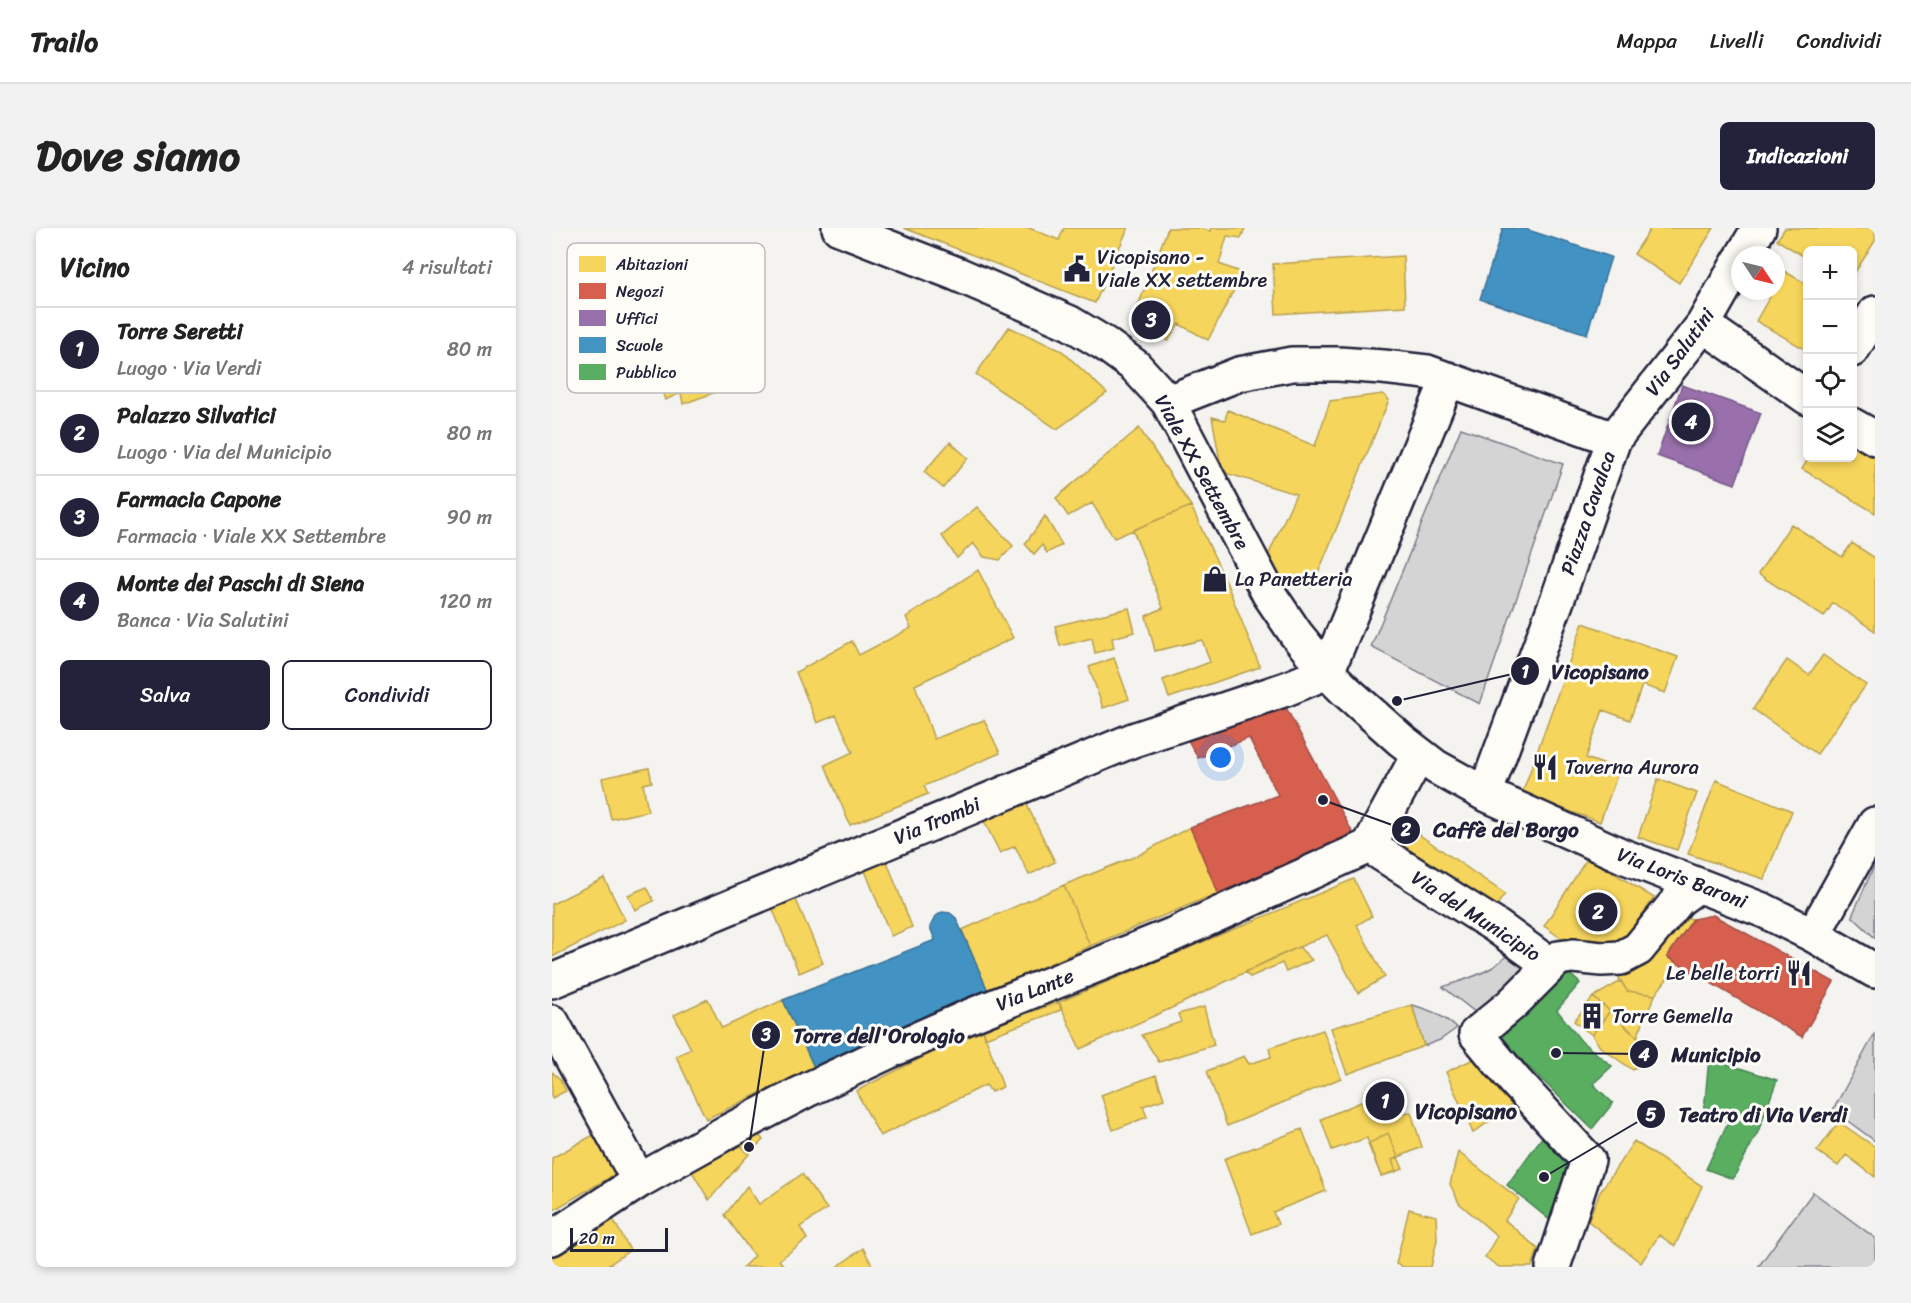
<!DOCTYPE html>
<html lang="it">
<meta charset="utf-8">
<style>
:root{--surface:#fff;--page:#f2f2f2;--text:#222;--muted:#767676;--line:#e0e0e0;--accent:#22223b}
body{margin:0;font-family:Sriracha,sans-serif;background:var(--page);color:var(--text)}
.controls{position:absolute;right:18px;top:18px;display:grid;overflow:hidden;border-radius:9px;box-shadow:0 3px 9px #0003}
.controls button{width:54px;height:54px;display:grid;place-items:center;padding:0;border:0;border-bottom:2px solid var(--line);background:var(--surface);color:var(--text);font:30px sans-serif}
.compass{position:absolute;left:1179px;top:18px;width:54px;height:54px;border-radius:50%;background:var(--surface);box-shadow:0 3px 9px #0003;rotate:125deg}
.scale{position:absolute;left:18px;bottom:15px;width:98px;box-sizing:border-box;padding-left:6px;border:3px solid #22223b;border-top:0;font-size:16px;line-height:21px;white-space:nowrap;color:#22223b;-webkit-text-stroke:4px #fdfcf7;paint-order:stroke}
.you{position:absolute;left:669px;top:530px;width:21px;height:21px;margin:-15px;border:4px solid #fff;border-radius:50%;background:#1a73e8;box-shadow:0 0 0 9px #1a73e833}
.badge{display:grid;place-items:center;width:39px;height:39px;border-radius:50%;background:var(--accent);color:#fff;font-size:20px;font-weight:700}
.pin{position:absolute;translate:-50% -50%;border:3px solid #fff;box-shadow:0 2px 6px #0006}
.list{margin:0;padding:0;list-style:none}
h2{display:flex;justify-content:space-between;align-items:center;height:78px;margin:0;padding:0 24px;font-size:26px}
h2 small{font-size:20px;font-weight:400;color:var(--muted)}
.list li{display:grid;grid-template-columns:39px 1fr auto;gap:18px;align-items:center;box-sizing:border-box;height:84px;padding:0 24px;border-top:2px solid var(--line)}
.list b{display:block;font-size:22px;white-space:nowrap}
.list p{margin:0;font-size:20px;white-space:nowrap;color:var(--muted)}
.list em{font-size:20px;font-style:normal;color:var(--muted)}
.actions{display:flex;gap:12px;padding:18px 24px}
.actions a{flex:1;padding:14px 0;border:2px solid var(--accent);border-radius:9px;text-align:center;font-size:21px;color:var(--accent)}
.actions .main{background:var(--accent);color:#fff}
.icon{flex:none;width:33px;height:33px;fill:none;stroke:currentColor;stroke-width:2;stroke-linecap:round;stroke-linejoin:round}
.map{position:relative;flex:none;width:1323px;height:1039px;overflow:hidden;border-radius:9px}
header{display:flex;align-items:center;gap:36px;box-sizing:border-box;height:84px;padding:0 30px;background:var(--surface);border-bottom:2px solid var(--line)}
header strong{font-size:28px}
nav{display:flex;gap:33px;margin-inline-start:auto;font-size:21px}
.intro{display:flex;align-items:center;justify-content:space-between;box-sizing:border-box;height:144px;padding:0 36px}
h1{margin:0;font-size:42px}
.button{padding:15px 27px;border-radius:9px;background:var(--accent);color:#fff;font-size:21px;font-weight:700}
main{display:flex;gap:36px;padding:0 36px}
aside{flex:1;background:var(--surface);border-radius:9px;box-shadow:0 3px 9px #0003}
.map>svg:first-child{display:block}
.green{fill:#d5d4d5;stroke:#7c7b88;stroke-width:1.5}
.homes{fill:#f6d55c;stroke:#b69f52;stroke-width:1.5}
.shops{fill:#d6604d;stroke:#a04d48;stroke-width:1.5}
.offices{fill:#9970ab;stroke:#755989;stroke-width:1.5}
.schools{fill:#4393c3;stroke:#39719a;stroke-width:1.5}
.public{fill:#5aae61;stroke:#498456;stroke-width:1.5}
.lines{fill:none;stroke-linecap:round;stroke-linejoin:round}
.minor-casing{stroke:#22223b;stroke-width:38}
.minor{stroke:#fdfcf7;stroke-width:33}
.labels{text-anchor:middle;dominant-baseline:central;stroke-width:6;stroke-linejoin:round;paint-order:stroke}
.poi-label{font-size:20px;fill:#22223b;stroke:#fdfcf7;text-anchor:start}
.street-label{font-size:20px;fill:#22223b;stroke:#fdfcf7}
.quarter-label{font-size:22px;font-weight:bold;fill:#22223b;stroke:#fdfcf7}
.key{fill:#fdfcf7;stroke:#bbbbbf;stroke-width:1.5}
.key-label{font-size:16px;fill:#22223b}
.leader{fill:none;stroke:#22223b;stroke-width:2}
.callout-dot{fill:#22223b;stroke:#fdfcf7;stroke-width:2}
.mark-label{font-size:18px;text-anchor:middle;font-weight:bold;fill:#fff}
.callout-label{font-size:21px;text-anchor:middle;font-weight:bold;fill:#22223b;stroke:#fdfcf7;stroke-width:6;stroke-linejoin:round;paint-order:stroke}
</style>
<header>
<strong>Trailo</strong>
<nav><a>Mappa</a><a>Livelli</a><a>Condividi</a></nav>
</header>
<div class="intro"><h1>Dove siamo</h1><a class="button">Indicazioni</a></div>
<main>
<aside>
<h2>Vicino<small>4 risultati</small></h2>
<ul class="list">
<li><span class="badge">1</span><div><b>Torre Seretti</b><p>Luogo · Via Verdi</p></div><em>80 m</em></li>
<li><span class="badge">2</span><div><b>Palazzo Silvatici</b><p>Luogo · Via del Municipio</p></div><em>80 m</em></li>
<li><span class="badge">3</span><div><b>Farmacia Capone</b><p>Farmacia · Viale XX Settembre</p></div><em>90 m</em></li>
<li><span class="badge">4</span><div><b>Monte dei Paschi di Siena</b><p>Banca · Via Salutini</p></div><em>120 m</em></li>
</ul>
<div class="actions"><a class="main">Salva</a><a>Condividi</a></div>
</aside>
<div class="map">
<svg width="1323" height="1039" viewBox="0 0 1323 1039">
<rect width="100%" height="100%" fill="#f4f3ef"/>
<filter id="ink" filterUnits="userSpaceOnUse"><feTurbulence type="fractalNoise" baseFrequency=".0167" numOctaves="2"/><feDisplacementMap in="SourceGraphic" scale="12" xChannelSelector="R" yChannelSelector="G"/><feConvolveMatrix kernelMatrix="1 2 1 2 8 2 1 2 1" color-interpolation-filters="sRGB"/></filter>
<g filter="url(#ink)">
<path class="green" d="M909,200L1011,236L928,476L819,419Z
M1323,636V710L1300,688Z
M964,721L981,740L923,784L891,759C908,753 925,749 941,739C950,733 955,726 964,721Z
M860,777C879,782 890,787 905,800L888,812L872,818Z
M1323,805V913L1281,882Z
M1261,964L1323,1010V1037L1321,1039H1206Z"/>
<path class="homes" d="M352,0H477L507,12L512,0H576L543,75Z
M616,0H648L658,3L659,0H693L689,10L675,8L667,36L691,45L656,112L627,96L616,113L579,96Z
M1099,0H1162L1127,55L1082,26Z
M1233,0H1323V13L1300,49V22H1256V31L1225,12Z
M851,28L853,78L724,86L721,36Z
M1232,43L1256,57V123L1204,93L1221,63H1224V58Z
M457,99L510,123L555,165L505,201L424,146Z
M162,116L175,160L131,176L129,165L113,172L107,154L118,149L111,132Z
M831,166L837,172L760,360L725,352L714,332L744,266L670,244L660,189L673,192L676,182L763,218L778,173Z
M587,200L639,278L562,310L540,275L516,288L504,270Z
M398,214L416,230L391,260L372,244Z
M1300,217L1323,230V285L1250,241L1257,230H1300Z
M639,278L675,356L708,439L617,470L611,452L658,434L650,412L603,423L594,388L611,380L581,302Z
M425,279L461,318L448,332L432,329L421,315L405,330L390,308Z
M493,288L510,317L495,325L490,317L482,326L473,316Z
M1239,296L1290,329L1300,315L1323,330V403L1281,375L1272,389L1206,346Z
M426,342L461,410L363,457L382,511L432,492L448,525L372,558L376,566L298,597L273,537L301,524L284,487L265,495L244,444L300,413L307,427L359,400L354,389Z
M577,380L583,404L560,410L562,420L543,425L540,410L508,418L503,398Z
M1031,395L1126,429L1113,465L1090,457L1078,492L1051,482L1034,530L1067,542L1048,594L970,566Z
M1271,427L1314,457L1265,526L1201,481L1235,432L1257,447Z
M562,430L577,471L551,480L537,439Z
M97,540L100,554L91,556L96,583L59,591L50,550Z
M1106,551L1145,565L1125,622L1086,609Z
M1164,552L1240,583L1212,651L1136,626Z
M472,571L503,634L477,647L463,618L448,625L431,591Z
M638,599L666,665L538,718L512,657L587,627Z
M859,601L953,666L940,684L843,622Z
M1036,629L1102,670L1070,716L1027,723L992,698Z
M334,631L360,699L339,708L312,640Z
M52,650L73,692L0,729V676Z
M802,651L820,688L805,697L833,749L806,765L775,707L724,729L622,779L528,821L507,774Z
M512,657L538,718L436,763L410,702Z
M95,659L102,673L83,682L76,667Z
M242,667L271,735L247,745L219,677Z
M1131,689L1141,691L1115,729L1126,736L1103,767L1075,763L1063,744Z
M747,719L760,732L734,744L730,735L698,749L693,744Z
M1069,753L1075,763L1103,767L1085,809L1058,783L1041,769Z
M1041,769L1058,783L1040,807L1022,793Z
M156,771L170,800L231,772L262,839L154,891L124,828L139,821L122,787Z
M507,774L509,782L433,810L431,801Z
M860,777L872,818L795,846L779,800Z
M652,779L662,817L607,834L590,807L629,794L626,786Z
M1058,783L1079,804L1101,820L1081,842L1048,819L1040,807Z
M431,801L451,859L439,864L434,857L328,908L304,863L383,823Z
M771,802L789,850L675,898L655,843L692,828L697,836L719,829L717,820Z
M932,826L965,873L921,905L894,844Z
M0,844L8,851L14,863L0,870Z
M604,847L612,871L591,878L595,889L561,902L549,867Z
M840,860L848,877L826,887L818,870Z
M818,870L825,888L848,877L850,885L859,884L870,919L840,932L844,944L829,948L815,910L780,922L769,891Z
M1287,894L1323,919V949L1294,927L1286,938L1265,923Z
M202,900L211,912L197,926L183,912Z
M750,901L774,963L721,984L726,996L700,1006L672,931Z
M836,905L851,941L829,948L816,916Z
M43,906L65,945L0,983V930Z
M183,912L197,926L157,972L139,942Z
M1082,913L1150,958L1123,1018L1107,1007L1089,1035L1036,993L1048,964Z
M906,924L967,971L953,992L986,1021L980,1039H947L933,1029L945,1008L907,975L898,956Z
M250,946L275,981L248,999L255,1011L227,1032L233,1039H191L202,1028L173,987L195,958L207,976Z
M857,981L884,988L885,1012L879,1039H851L844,1036Z
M60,989L78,1022L54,1039H0V1024Z
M311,1020L321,1039H285Z"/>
<path class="shops" d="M729,470L803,609L666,665L638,599L726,567L697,510L646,530L632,505Z
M1161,687L1282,754L1250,809L1115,729L1141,691Z"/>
<path class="offices" d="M1130,157L1209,185L1183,256L1105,228Z"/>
<path class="schools" d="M951,0H970L1059,29L1035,106L928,71Z
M390,684L398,685L404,690L436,763L262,839L231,772L383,712L378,699L383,689Z"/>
<path class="public" d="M1011,740L1028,755L1005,782L1029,813L1060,838L1041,856L1061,875L1040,901L944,807Z
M1157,830L1225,852L1206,904L1181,951L1154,941L1176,894L1152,883Z
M991,908L1026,941L1005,998L955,957Z"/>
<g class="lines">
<g class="minor-casing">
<path id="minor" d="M287,0L405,46L518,95L553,116L583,138L616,174L717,366L744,406L775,444L794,463L849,512L884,539L933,566L1071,628L1213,683L1261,707L1323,743
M1191,27L1207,0
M1151,97L1256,170
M1300,122L1323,85
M616,174L687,146L740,136H786L831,139L875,144L1062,211
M1300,197L1323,210
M775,444L896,151
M933,566L1007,367L1062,211L1151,97L1188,32
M817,618L944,698L998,737
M817,618L867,526
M1261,707L1323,596
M0,753L581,512L734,461L775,444
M0,794L87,953
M0,1010L87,953L173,905L257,861L338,823L418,788L620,707L817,618
M1001,1039L1036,932L963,853L924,806L960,776L1006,730L1021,728L1050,731L1069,730L1086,721L1127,671L1145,658"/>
</g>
<use href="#minor" class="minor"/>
</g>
</g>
<defs>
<g id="civic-bare" transform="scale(2.07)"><path d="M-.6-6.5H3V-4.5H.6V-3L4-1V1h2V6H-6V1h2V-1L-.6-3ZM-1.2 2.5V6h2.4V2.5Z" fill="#22223b" stroke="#fdfcf7" stroke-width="2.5" paint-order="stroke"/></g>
<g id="shop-bare" transform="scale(2.07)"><path d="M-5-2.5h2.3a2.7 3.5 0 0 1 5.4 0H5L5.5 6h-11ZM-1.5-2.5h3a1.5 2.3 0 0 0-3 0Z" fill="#22223b" stroke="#fdfcf7" stroke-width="2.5" paint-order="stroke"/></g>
<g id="restaurant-bare" transform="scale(2.07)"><path d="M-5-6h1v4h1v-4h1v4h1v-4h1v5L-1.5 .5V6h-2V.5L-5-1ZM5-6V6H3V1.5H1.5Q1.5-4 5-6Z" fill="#22223b" stroke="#fdfcf7" stroke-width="2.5" paint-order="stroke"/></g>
<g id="building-bare" transform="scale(2.07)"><path d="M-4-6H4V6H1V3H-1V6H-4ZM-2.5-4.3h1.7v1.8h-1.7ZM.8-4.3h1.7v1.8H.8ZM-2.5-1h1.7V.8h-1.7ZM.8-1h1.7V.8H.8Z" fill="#22223b" stroke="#fdfcf7" stroke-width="2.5" paint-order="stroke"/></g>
</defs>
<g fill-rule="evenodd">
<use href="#civic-bare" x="525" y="41"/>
<use href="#shop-bare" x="663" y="351"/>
<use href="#restaurant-bare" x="993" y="539"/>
<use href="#restaurant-bare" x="1247" y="745"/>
<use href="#building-bare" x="1040" y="788"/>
</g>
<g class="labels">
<g class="poi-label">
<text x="545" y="29">Vicopisano -<tspan x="545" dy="23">Viale XX settembre</tspan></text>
<text x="683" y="351">La Panetteria</text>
<text x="1013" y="539">Taverna Aurora</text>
<text x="1227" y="745" text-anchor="end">Le belle torri</text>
<text x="1060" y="788">Torre Gemella</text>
</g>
<g class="street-label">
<text transform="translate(1128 124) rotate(-54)">Via Salutini</text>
<text transform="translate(650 244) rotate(61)">Viale XX Settembre</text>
<text transform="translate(1036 285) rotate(-71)">Piazza Cavalca</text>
<text transform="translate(385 593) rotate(-23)">Via Trombi</text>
<text transform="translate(1130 650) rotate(21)">Via Loris Baroni</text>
<text transform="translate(924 688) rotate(33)">Via del Municipio</text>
<text transform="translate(483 762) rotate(-22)">Via Lante</text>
</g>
<g class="quarter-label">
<text x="914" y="883">Vicopisano</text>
</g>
</g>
<rect x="15" y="15" width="198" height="150" rx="9" class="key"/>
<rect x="27" y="28" width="27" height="16" fill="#f6d55c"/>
<rect x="27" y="55" width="27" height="16" fill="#d6604d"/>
<rect x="27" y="82" width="27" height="16" fill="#9970ab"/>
<rect x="27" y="109" width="27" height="16" fill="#4393c3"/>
<rect x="27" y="136" width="27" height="16" fill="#5aae61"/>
<g class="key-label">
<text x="64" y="42">Abitazioni</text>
<text x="64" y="69">Negozi</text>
<text x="64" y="96">Uffici</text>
<text x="64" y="123">Scuole</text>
<text x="64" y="150">Pubblico</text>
</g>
<path class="leader" d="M845 473L973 443M771 572L854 602M197 919L214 807M1004 825L1092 826M992 949L1099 886"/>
<g class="callout-dot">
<circle cx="845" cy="473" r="6"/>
<circle cx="771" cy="572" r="6"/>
<circle cx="197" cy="919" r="6"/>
<circle cx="1004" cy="825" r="6"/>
<circle cx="992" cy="949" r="6"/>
<circle cx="973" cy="443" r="15"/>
<circle cx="854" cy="602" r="15"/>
<circle cx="214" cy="807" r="15"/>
<circle cx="1092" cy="826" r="15"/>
<circle cx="1099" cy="886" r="15"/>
</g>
<g class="mark-label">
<text x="973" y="450">1</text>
<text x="854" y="608">2</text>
<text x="214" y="813">3</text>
<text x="1092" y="833">4</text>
<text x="1099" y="893">5</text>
</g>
<g class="callout-label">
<text x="1048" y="451">Vicopisano</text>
<text x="954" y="609">Caffè del Borgo</text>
<text x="327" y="815">Torre dell'Orologio</text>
<text x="1164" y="834">Municipio</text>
<text x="1211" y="894">Teatro di Via Verdi</text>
</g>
</svg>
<div class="controls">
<button>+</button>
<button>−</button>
<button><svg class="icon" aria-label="locate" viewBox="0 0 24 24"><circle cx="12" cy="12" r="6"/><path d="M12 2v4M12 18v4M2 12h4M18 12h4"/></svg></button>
<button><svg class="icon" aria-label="layers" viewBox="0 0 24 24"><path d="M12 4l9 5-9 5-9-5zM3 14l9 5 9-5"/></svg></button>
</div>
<svg class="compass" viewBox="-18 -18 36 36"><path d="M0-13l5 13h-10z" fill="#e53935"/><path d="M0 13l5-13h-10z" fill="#767676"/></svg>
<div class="scale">20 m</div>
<div class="you"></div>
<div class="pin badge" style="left:833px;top:873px">1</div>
<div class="pin badge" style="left:1046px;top:684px">2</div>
<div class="pin badge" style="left:599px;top:92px">3</div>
<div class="pin badge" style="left:1139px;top:194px">4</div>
</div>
</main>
